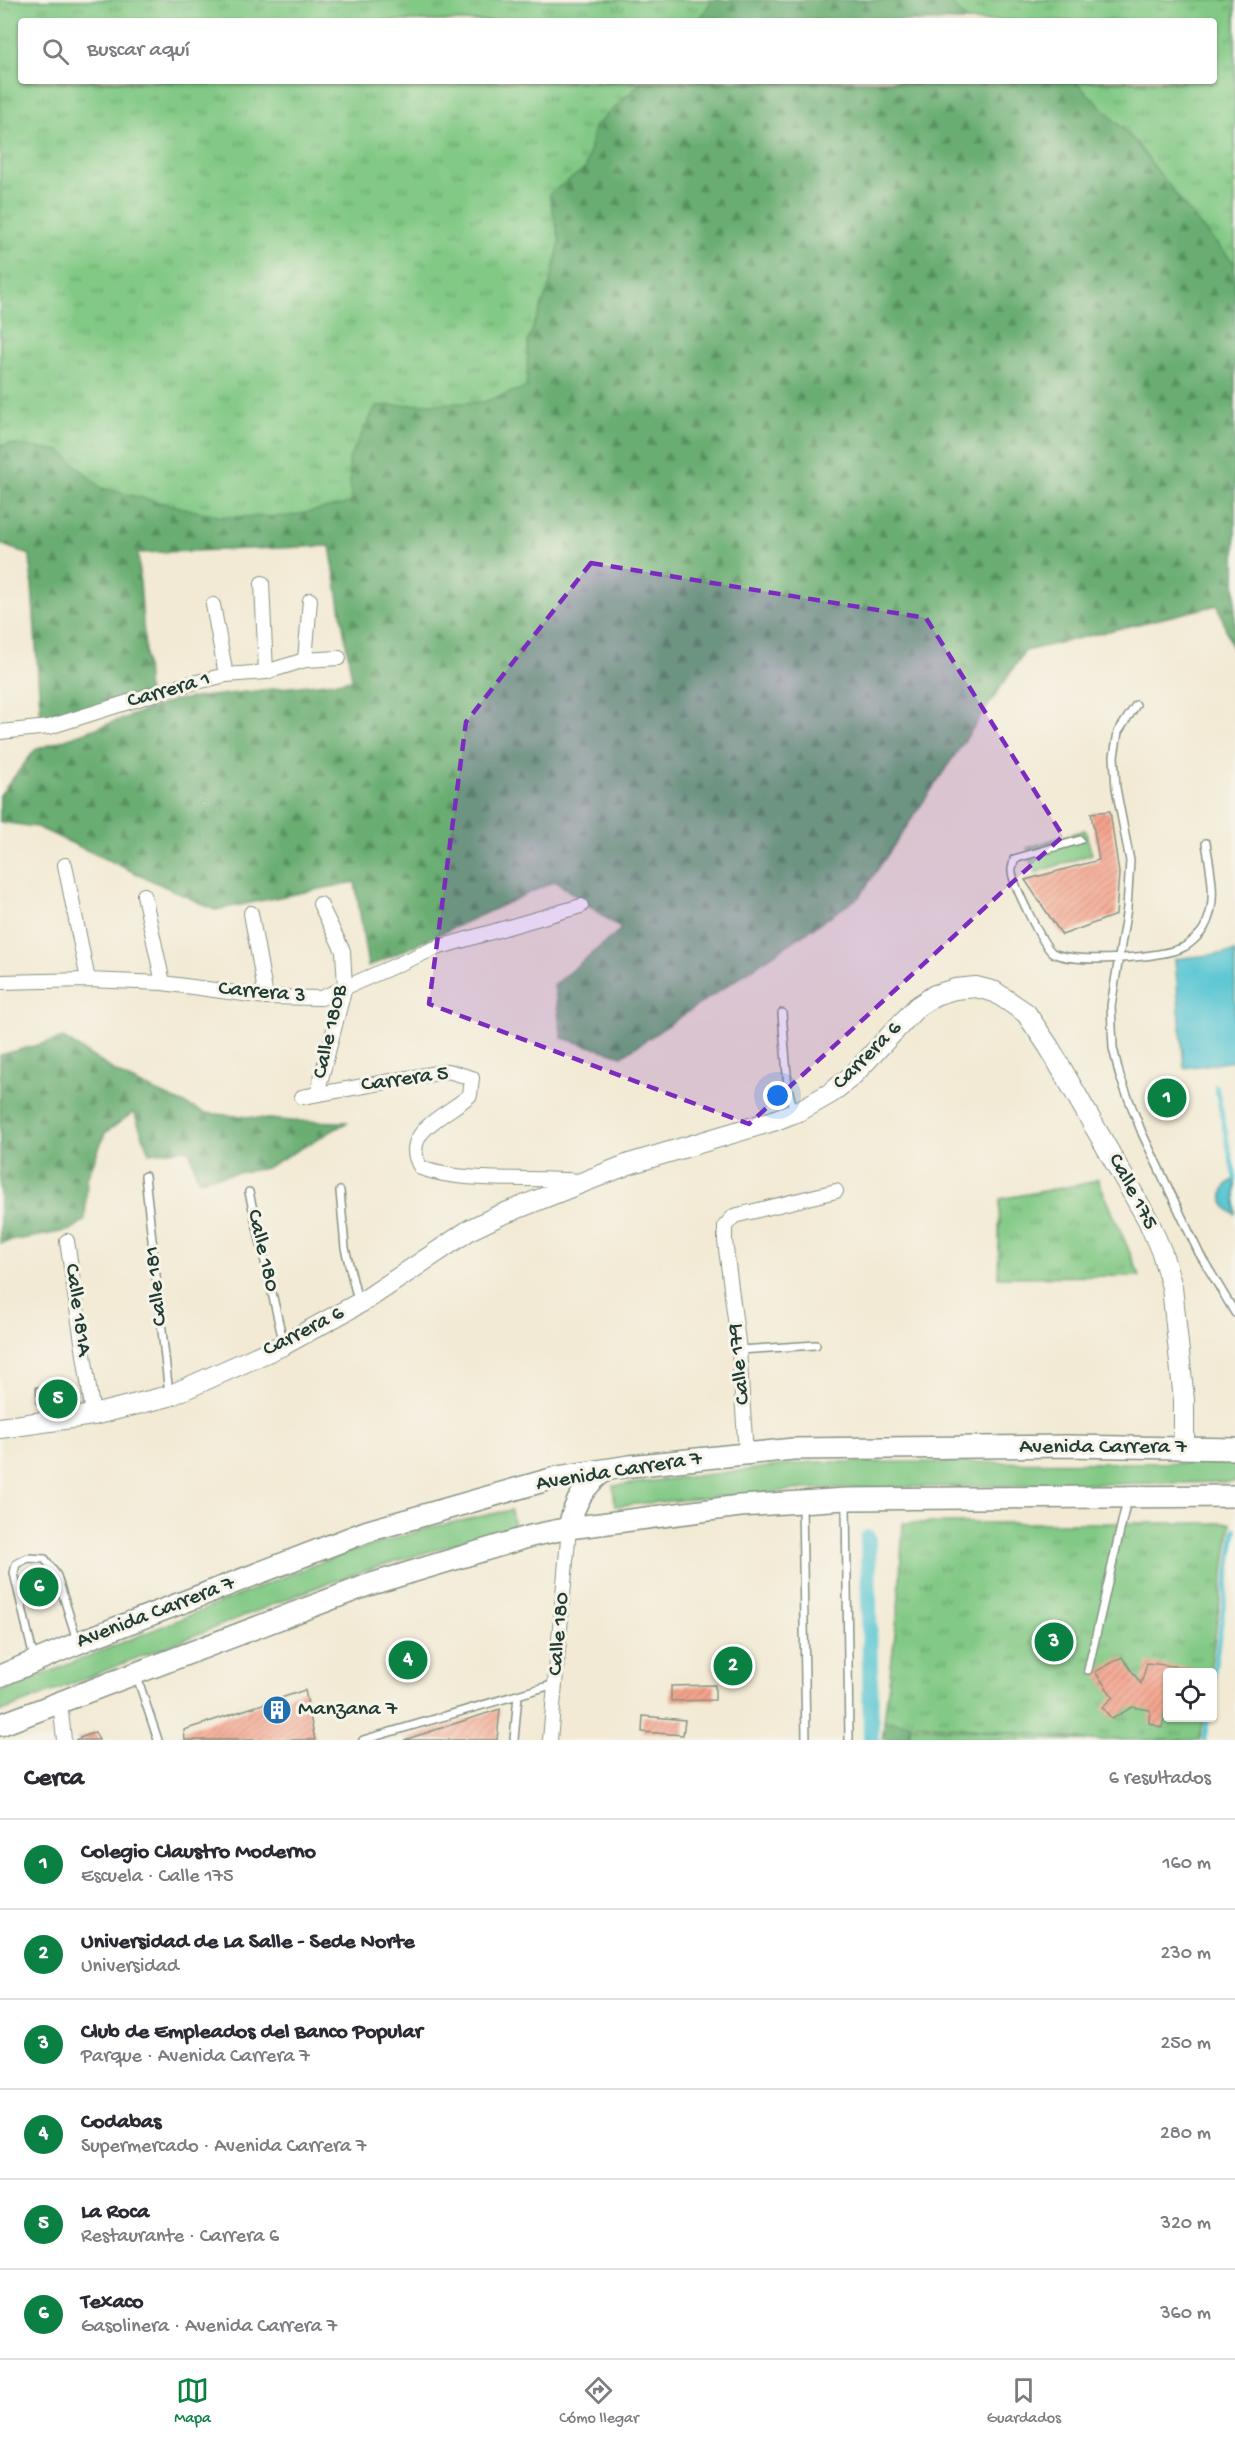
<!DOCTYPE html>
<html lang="es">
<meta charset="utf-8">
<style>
:root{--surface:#fff;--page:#f7f7f7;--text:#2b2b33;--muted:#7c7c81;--line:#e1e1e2;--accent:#0b8043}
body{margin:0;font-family:"Gochi Hand",sans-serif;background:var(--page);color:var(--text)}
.controls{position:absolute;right:18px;bottom:18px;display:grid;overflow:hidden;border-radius:6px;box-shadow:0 2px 4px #0004}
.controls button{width:54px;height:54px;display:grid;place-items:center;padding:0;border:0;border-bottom:2px solid var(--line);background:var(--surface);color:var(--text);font:30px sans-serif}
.you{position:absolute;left:778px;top:1096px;width:21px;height:21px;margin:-15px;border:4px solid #fff;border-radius:50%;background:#1a73e8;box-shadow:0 0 0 9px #1a73e833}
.badge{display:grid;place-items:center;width:39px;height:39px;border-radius:50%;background:var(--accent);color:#fff;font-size:20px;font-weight:700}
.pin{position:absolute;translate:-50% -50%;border:3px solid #fff;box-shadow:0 2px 6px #0006}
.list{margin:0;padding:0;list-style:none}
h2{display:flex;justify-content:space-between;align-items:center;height:78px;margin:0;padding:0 24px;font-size:26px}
h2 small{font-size:20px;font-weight:400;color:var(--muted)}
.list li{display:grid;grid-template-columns:39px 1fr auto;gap:18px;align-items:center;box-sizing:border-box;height:90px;padding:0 24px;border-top:2px solid var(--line)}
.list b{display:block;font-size:22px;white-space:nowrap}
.list p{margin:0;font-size:20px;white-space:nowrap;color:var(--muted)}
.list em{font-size:20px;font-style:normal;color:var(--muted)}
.icon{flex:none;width:33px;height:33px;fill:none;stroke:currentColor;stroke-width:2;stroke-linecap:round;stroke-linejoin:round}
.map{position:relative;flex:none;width:1235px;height:1740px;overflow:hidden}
.search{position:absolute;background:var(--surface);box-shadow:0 2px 4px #0004;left:18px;right:18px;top:18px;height:66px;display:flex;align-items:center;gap:15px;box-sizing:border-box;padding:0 21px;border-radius:6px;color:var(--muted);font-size:22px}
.sheet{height:618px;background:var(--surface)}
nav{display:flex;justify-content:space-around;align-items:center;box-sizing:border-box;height:84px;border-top:2px solid var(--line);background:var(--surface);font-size:16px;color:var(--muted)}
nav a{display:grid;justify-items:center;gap:3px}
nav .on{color:var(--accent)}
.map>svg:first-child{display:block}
.grass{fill:#82c985;stroke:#50835c;stroke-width:1.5}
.forest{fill:url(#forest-firs);stroke:#447553;stroke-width:1.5;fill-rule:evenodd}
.park{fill:url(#park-tufts);stroke:#50835c;stroke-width:1.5}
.water{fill:#5ac6d3;stroke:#3c8284;stroke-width:1.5}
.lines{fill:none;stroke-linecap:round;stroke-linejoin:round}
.stream{stroke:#5ac6d3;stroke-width:4.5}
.canal{stroke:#5ac6d3;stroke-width:16}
.building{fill:url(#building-hatch)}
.lane-casing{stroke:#889484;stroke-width:10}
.street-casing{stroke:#889484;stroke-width:16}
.secondary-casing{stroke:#889484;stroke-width:22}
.primary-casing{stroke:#889484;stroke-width:24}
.lane{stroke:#fff;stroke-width:7}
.street{stroke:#fff;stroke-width:14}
.secondary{stroke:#fff;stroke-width:20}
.primary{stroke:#fff;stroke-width:21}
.marked{fill:#7b2cbf;fill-opacity:0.2;stroke:#7b2cbf;stroke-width:4.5;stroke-dasharray:12 8;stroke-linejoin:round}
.labels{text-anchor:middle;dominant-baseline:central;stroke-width:6;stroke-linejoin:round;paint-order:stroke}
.street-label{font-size:22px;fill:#1f3d34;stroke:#f7f3e8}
.poi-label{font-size:22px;fill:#1f3d34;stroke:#f7f3e8;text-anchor:start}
</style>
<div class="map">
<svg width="1235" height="1740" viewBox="0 0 1235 1740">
<defs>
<pattern id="forest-firs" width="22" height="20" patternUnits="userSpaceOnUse" patternTransform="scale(1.5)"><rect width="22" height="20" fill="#69ad72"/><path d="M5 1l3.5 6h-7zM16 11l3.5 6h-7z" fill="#568e5e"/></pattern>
<pattern id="park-tufts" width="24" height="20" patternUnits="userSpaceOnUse" patternTransform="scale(1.5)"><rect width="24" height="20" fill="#82c985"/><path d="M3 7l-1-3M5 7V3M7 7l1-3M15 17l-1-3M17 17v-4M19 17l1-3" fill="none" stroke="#6aa46e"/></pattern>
<pattern id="building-hatch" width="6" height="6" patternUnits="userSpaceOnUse" patternTransform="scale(1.5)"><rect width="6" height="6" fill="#f5a38c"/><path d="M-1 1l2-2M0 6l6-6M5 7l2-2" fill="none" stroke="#c68673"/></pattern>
</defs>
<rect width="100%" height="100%" fill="#f7f3e8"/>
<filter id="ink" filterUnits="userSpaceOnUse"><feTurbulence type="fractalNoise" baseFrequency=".0167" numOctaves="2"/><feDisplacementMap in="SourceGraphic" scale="12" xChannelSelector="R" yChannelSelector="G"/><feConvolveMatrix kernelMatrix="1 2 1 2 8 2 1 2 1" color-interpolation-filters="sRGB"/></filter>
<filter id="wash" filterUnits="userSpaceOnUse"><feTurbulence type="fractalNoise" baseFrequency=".008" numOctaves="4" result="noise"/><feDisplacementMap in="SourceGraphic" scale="24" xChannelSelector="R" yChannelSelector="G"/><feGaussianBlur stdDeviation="1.35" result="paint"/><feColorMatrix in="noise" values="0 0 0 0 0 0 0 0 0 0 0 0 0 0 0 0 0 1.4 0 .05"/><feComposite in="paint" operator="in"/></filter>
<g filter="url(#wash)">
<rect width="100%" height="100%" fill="#f2ead4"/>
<path class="grass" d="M1085,830L1092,854L1035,873L1027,848Z
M811,1462L1235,1463V1482L807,1489L615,1506L613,1486Z
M511,1510L514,1527L376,1567L320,1586L0,1712V1692L336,1556L432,1527Z
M910,1726L1094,1740H909Z"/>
<path class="forest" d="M0,0H1235V657L1218,605L1025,651L859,897L622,1056L562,1038L554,985L621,929L555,881L368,967L355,882L215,910L37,827L0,822V795L35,750L175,700L352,680L330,546L138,553L149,707L41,721L30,555L0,544ZM21,21H1214V81H21Z
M63,1038L124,1077L205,1113L291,1121L348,1122L266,1168L198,1180L189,1149L149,1153L134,1112L105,1133L87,1179L85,1220L71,1230L0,1243V1055Z
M898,1611L910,1726L909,1740H882Z"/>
<path class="park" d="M0,0H712L699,21H21V81H643L594,127L586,168L549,194L560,242L549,287L528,341L527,387L483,402L376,406L349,459L351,503L290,516L221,517L101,488L61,451L9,444L0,446Z
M949,0H1235V264L1197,222L1133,139L1075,81H1214V21H967Z
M1098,1179L1140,1276L998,1277L1000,1199L1088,1183Z
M903,1523H1231L1210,1672H1168V1718H1204L1200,1740H1094L884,1721L898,1611Z"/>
<path class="water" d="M1235,952V1061L1184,1068L1175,959Z
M1235,1179V1214C1218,1206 1219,1187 1235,1179Z"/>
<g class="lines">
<path class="stream" d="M1216,1086L1235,1179
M1212,1686L1235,1529
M1204,1740L1208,1718"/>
<path class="canal" d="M868,1538L871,1740"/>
</g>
<g id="blocks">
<path class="building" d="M1110,811L1119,873L1116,915L1062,935L1025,880L1099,860L1091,813Z
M62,1385L63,1402L37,1404L36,1387Z
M45,1569L51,1603L34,1605L28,1572Z
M1122,1657L1141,1684L1147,1663L1192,1668V1672H1168V1713H1165L1162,1728L1149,1723L1150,1710L1132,1707L1112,1719L1102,1707L1113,1697L1095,1672Z
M715,1685V1700L671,1701V1686Z
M305,1690L315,1740H185L184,1730Z
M500,1709L497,1740H404Z
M643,1716L685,1720L683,1735L642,1732Z
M95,1732L99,1740H75Z"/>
</g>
</g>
<g filter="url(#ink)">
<use href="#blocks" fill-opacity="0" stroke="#889484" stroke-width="1.5"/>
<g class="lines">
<g class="lane-casing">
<path id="lane" d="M1136,705L1118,732L1114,756L1116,788L1130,861L1127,908L1111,1006L1113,1048L1120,1077L1142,1133L1199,1253L1235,1313
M1080,840L1014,859C1014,863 1011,869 1012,872C1013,884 1044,948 1053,953C1074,964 1163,958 1184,947C1190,944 1201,934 1204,928C1219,903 1210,869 1206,843
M782,1013L788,1087L793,1110
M145,1176L169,1394
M340,1191L345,1248L358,1301
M249,1192L283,1341
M739,1350L816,1345
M846,1503L849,1740
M802,1504L806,1740
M34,1659L14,1573L16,1564L28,1558L45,1559L57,1576L77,1640
M1088,1670L1127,1500
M137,1677L158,1740
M363,1740L555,1684
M514,1740L518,1695"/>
</g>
<g class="street-casing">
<path id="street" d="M262,583L266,672
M213,605L226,675
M305,660L310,600
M0,732L49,727L176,687L226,675L266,672L305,660L339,658
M65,865L88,980
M144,895L163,983
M251,913L266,997
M0,982L88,980L163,983L266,997L321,998L433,949L581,906
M317,1094L345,987L343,951L320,904
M302,1097L448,1071L472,1078L470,1095C448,1115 398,1132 421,1168C464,1184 533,1176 581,1181
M67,1241L93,1415
M746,1454L739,1350L725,1241V1226L734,1216L836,1191
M60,1702L64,1740
M550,1740L569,1528"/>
</g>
<g class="secondary-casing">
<path id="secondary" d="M0,1428L93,1415L169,1396L283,1345L367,1299L471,1229L498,1216L629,1164L773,1121L801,1110L831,1093L853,1075L917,1007L935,995L955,989L976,987L995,992L1026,1013L1049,1047L1148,1220L1162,1253L1172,1287L1184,1400V1448"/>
</g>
<g class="primary-casing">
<path id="primary" d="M569,1528C574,1502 585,1484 606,1470
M0,1676L90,1638L368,1531L558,1477L630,1466L793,1449L1067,1446L1235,1449
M0,1725L368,1585L531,1536L569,1528L740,1506L846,1499L1235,1496"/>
</g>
<use href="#lane" class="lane"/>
<use href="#street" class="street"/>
<use href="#secondary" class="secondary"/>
<use href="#primary" class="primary"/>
</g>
</g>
<path class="marked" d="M591,563L926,618L1063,836L749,1124L429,1004L466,722Z"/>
<defs>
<g id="building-disc" transform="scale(1.5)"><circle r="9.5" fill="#1f6fb2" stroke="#f7f3e8"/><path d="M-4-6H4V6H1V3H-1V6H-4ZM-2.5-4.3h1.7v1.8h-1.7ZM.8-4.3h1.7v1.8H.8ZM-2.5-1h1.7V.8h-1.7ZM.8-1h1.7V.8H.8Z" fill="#fff"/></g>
</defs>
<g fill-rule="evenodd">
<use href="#building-disc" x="277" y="1710"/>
</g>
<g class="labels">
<g class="street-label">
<text transform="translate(169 691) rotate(-16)">Carrera 1</text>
<text transform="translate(262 993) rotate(5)">Carrera 3</text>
<text transform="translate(331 1032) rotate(-77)">Calle 180B</text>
<text transform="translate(868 1056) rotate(-45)">Carrera 6</text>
<text transform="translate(405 1080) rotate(-8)">Carrera 5</text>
<text transform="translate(1132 1192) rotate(62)">Calle 175</text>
<text transform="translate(262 1251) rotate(77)">Calle 180</text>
<text transform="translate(157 1286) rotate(-96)">Calle 181</text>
<text transform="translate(77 1310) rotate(82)">Calle 181A</text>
<text transform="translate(304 1332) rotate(-27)">Carrera 6</text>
<text transform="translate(740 1364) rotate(-96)">Calle 179</text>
<text x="1103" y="1448">Avenida Carrera 7</text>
<text transform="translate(619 1472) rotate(-9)">Avenida Carrera 7</text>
<text transform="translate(156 1613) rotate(-21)">Avenida Carrera 7</text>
<text transform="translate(560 1634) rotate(-85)">Calle 180</text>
</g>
<g class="poi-label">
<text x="298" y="1710">Manzana 7</text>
</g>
</g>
</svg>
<div class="controls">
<button><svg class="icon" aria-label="locate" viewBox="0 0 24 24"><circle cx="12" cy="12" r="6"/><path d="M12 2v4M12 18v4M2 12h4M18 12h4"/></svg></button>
</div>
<div class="you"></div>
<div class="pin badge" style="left:1167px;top:1098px">1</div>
<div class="pin badge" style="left:733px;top:1666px">2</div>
<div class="pin badge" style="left:1054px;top:1642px">3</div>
<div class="pin badge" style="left:408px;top:1660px">4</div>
<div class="pin badge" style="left:58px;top:1399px">5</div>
<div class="pin badge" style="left:39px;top:1587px">6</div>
<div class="search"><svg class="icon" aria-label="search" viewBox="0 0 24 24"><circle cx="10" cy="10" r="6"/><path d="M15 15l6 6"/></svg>Buscar aquí</div>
</div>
<section class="sheet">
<h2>Cerca<small>6 resultados</small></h2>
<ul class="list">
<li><span class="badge">1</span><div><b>Colegio Claustro Moderno</b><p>Escuela · Calle 175</p></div><em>160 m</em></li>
<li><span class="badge">2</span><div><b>Universidad de La Salle - Sede Norte</b><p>Universidad</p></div><em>230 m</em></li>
<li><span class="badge">3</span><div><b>Club de Empleados del Banco Popular</b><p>Parque · Avenida Carrera 7</p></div><em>250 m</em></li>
<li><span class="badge">4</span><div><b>Codabas</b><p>Supermercado · Avenida Carrera 7</p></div><em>280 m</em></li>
<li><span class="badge">5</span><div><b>La Roca</b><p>Restaurante · Carrera 6</p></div><em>320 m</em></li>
<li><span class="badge">6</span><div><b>Texaco</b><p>Gasolinera · Avenida Carrera 7</p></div><em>360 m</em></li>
</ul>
</section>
<nav>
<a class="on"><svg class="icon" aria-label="map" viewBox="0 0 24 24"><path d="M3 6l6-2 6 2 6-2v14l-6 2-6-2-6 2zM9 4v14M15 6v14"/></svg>Mapa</a>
<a><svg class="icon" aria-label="directions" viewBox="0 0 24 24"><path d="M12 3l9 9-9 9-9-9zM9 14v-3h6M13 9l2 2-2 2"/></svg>Cómo llegar</a>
<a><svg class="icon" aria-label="saved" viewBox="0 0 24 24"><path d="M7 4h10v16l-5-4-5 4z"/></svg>Guardados</a>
</nav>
